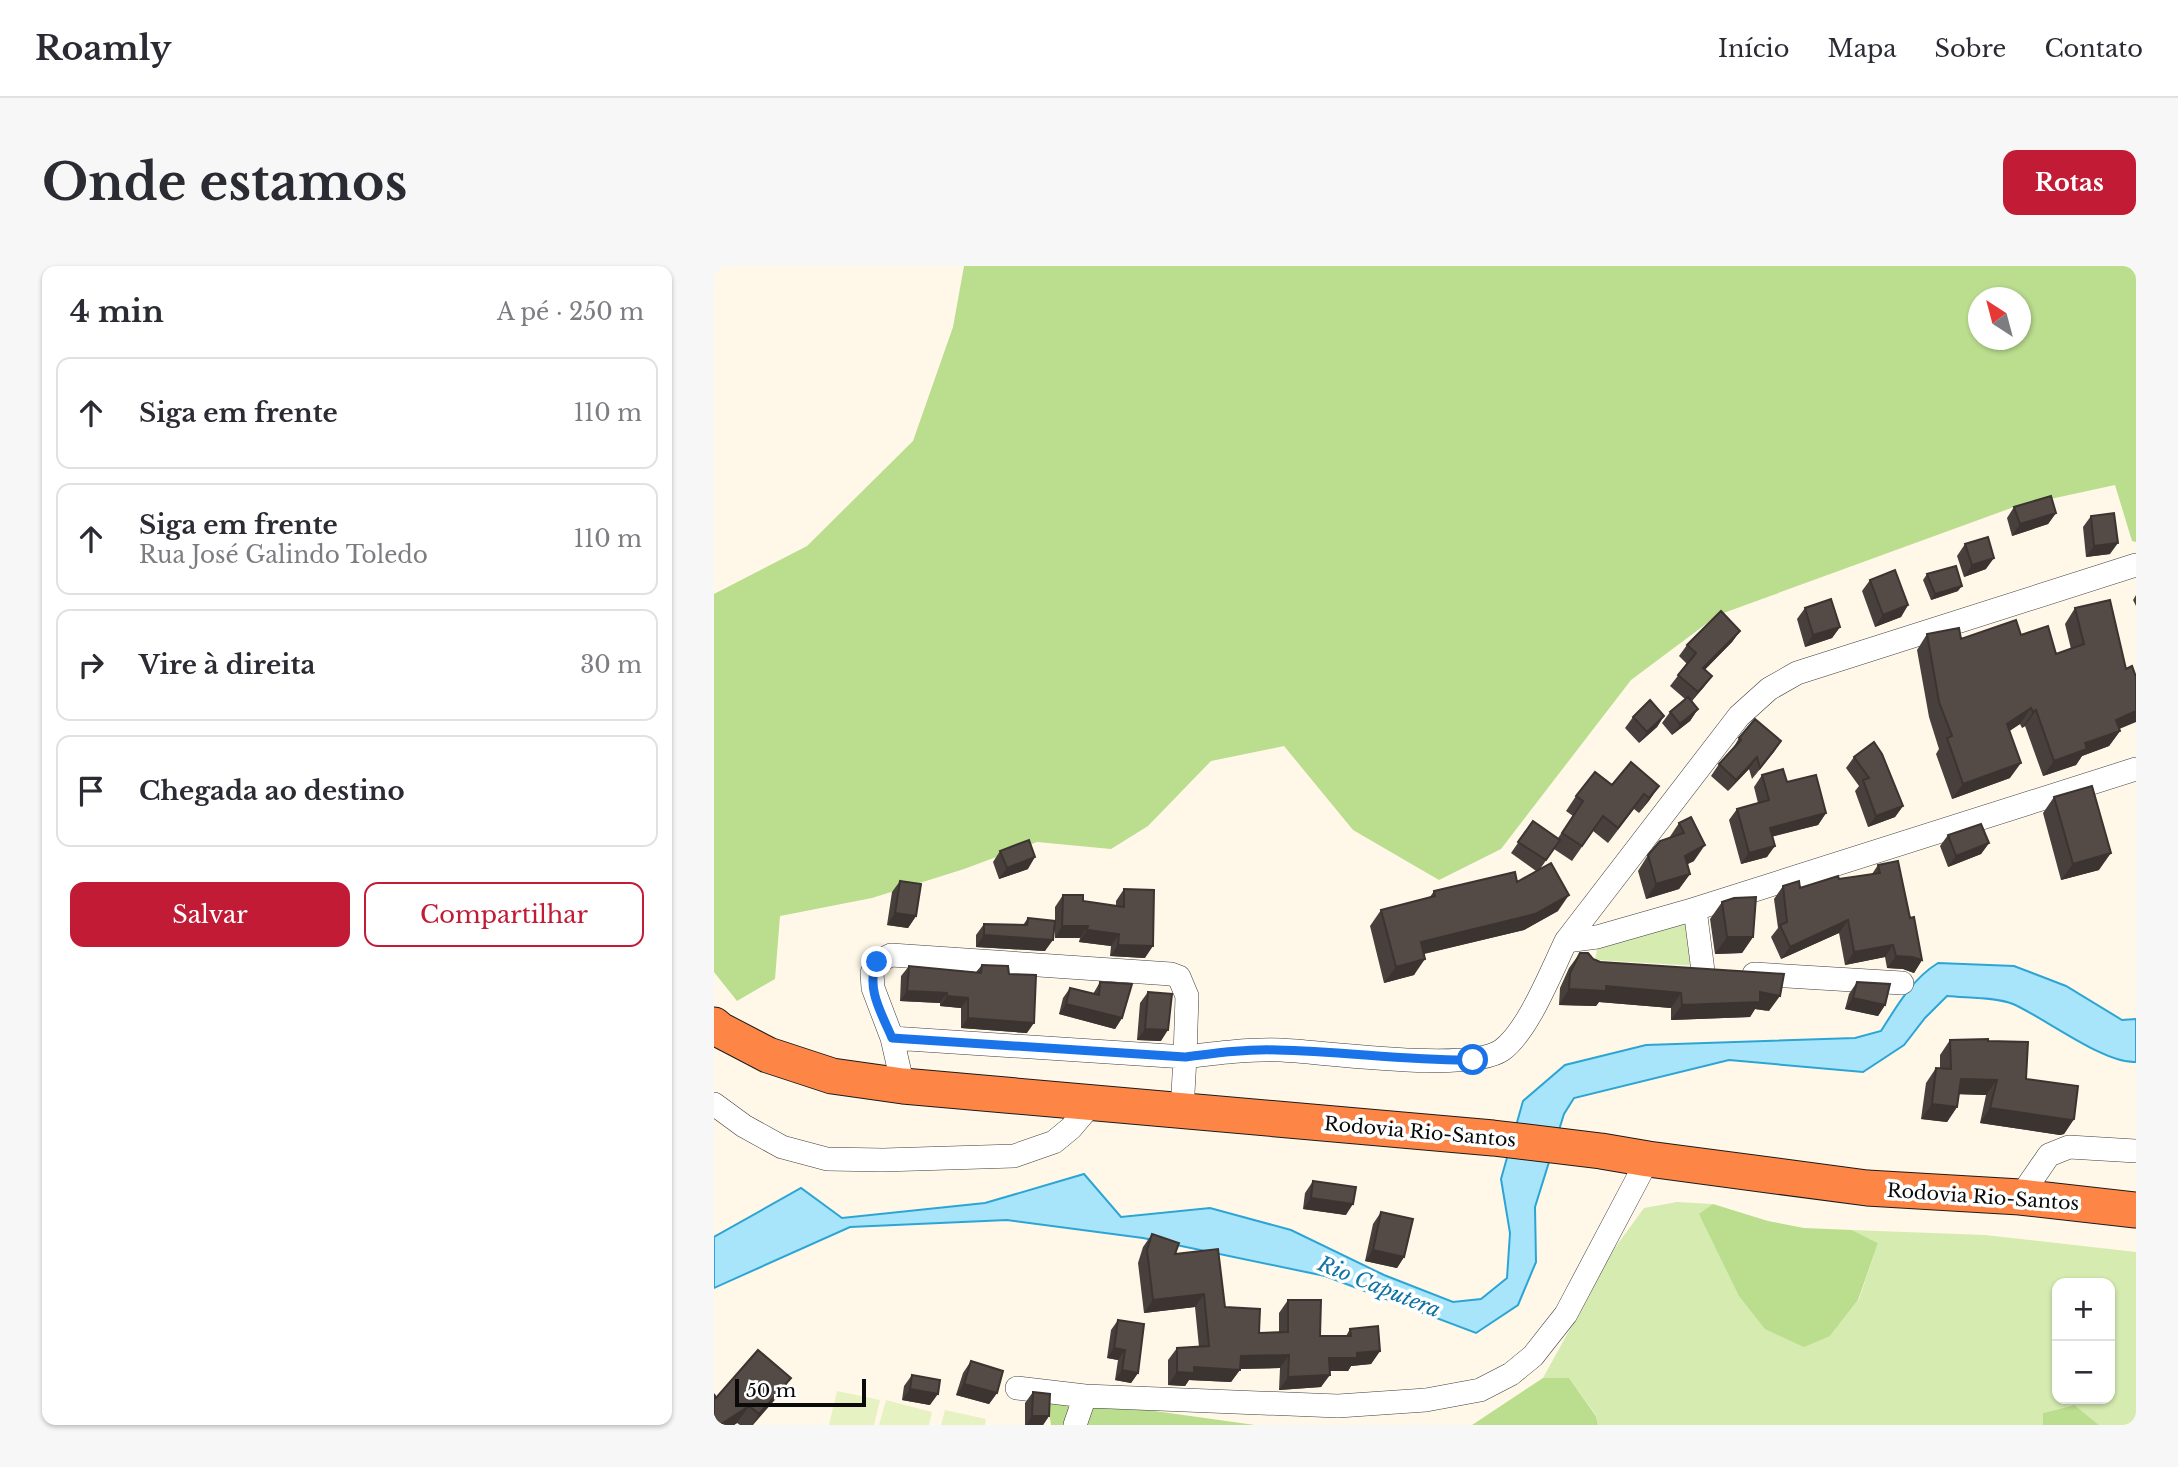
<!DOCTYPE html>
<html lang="pt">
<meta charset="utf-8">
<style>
:root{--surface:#fff;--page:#f7f7f7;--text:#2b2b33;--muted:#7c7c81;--line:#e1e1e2;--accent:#c11b36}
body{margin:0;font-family:"Libre Baskerville",serif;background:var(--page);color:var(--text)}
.controls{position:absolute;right:21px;bottom:21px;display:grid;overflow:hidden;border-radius:14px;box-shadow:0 2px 5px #0004}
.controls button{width:63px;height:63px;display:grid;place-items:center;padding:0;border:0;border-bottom:2px solid var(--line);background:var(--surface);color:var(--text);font:35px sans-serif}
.compass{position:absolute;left:1254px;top:21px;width:63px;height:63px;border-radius:50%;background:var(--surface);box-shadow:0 2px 5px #0004;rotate:324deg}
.scale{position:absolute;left:21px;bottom:18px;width:131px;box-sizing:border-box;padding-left:7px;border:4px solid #0a0a0a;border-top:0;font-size:19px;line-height:24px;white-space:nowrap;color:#0a0a0a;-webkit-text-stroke:5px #fff;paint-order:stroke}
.stop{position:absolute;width:21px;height:21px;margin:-16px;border:5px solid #1a73e8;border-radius:50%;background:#fff}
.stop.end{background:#1a73e8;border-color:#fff;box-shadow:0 2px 7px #0008}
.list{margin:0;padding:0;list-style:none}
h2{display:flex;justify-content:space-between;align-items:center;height:91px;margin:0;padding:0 28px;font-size:30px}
h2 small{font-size:23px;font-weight:400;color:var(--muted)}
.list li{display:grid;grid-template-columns:46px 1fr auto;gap:21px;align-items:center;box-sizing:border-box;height:112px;margin:0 14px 14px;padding:0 14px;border:2px solid var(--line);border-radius:14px}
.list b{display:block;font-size:26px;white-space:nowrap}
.list p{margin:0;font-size:23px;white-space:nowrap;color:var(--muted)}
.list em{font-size:23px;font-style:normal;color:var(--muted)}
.actions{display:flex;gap:14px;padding:21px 28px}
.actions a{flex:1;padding:16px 0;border:2px solid var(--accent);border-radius:14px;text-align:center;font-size:24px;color:var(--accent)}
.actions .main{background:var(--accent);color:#fff}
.icon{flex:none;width:38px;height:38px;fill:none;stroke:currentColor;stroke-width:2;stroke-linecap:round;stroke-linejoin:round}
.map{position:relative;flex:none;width:1422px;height:1159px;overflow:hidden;border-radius:14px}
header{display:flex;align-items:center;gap:42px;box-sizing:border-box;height:98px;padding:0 35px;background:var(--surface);border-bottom:2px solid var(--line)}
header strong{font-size:33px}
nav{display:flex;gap:38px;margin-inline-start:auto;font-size:24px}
.intro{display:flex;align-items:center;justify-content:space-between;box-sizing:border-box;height:168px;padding:0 42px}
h1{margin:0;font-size:49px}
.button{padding:18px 32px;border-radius:14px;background:var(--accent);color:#fff;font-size:24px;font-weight:700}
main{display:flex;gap:42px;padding:0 42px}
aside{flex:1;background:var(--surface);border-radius:14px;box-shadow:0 2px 5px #0004}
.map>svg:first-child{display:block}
.green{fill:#d5ebb0;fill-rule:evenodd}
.forest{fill:#badd8e;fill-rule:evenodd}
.pitch{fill:#e7f2c2}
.water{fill:#a9e5fa;stroke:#2ca5d5;stroke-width:2}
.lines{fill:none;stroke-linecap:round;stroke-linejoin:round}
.minor-casing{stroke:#3d3d3d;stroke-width:24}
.highway-casing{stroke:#1b1b1b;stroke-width:37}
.minor{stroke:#fff;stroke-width:23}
.highway{stroke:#fd8647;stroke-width:35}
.wall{fill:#48403c}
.shaded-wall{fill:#3b3431}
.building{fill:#544a46;stroke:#3b3431;stroke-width:2}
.route{stroke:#1a73e8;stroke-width:9}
.labels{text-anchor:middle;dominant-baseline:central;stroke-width:7;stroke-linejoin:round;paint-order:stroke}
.street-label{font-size:19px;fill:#0a0a0a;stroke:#fff}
.water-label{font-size:21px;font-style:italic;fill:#0e72a2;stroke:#fff}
</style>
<header>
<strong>Roamly</strong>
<nav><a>Início</a><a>Mapa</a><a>Sobre</a><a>Contato</a></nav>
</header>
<div class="intro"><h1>Onde estamos</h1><a class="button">Rotas</a></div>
<main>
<aside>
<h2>4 min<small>A pé · 250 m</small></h2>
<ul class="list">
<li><svg class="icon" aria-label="ahead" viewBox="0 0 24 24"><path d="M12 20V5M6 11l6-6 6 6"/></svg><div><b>Siga em frente</b></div><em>110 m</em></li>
<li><svg class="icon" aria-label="ahead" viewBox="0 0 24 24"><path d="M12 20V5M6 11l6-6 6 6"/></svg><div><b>Siga em frente</b><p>Rua José Galindo Toledo</p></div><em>110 m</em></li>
<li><svg class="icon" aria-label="right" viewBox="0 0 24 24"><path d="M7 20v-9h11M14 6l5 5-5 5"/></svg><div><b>Vire à direita</b></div><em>30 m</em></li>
<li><svg class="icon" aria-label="arrive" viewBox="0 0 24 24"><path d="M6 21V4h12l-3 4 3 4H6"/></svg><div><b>Chegada ao destino</b></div></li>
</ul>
<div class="actions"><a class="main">Salvar</a><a>Compartilhar</a></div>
</aside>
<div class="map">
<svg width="1422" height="1159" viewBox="0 0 1422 1159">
<rect width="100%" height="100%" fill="#fff8e8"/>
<path class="green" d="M978,649L985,700L881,694L885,673Z
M963,936L999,938L985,949L1116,1070L1145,1033L1164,977L1138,964L1271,969L1422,986V1159H1385L1359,1139L1329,1147V1159H884L882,1149L855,1112H829L900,983L930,942ZM1343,1017H1396V1133H1343Z"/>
<path class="forest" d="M250,0H1422V276L1418,275L1401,219L1300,241L1004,349L917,414L787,583L725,614L639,564L570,480L497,495L434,560L397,583L323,576L250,603L158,632L66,650L61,713L23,735L0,706V328L93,280L199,175L239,61ZM1265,32H1307V74H1265Z
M999,938L1054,955L1090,962L1138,964L1164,977L1144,1034L1116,1070L1090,1081L1051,1063L1025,1030L985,948Z
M829,1112H855L882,1150L884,1159H758Z
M333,1130L541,1159H337Z
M1360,1139L1385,1159H1329V1147Z"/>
<path class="pitch" d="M123,1125L166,1134L160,1159H115Z
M172,1134L218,1146L215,1159H165Z
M231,1144L272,1153L271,1159H227Z"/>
<path class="water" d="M1224,697L1300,700L1352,720L1408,754L1422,753V796C1390,798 1331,752 1299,738C1282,731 1252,732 1233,730L1211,752L1190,779L1149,806L1015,794L860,832L850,848L821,941L822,996L804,1039L762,1067L611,1010L429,972L293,954L136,961L0,1022V971L87,922L128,952L271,937L370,908L407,951L496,942L577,964L670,1009L739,1036L767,1033L793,1012L796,967L787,913L809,835L851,799L932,779L1141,772L1167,765C1183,740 1198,713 1224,697Z"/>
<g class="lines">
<g class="minor-casing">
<path id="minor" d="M981,643L989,705
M852,675L1025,450L1055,423L1083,407L1422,299
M1040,708L1188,717
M178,772L471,791L473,730L465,711L457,708L177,689L163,696L158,707L159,722L178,772L189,820
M0,838L30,860L68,881L113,893L169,894L300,890L340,876L357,862L379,836
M468,845L471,791C503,787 535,783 567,784C611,786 756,807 788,784C814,765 837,706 852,675L883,671L981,643L1422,503
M1306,931L1335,889L1355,881L1422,885
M303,1122L371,1130L624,1140L712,1134L766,1124L797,1108L819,1090L852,1048L934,893
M361,1159L371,1130"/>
</g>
<g class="highway-casing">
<path id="highway" d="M0,759L6,764L54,789L118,810L189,820L779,872L887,885L934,893L1153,922L1306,931L1422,944"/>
</g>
<use href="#minor" class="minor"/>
<use href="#highway" class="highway"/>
</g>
<path class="wall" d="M1300,241L1342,247L1334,258L1298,270L1293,252Z
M1377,250L1396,288L1372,291L1369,261Z
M1251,278L1272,303L1250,311L1243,290Z
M1213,308L1244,325L1217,334L1209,314Z
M1156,314L1194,339L1187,351L1161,361L1148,325Z
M1422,329V340L1419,334Z
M1091,342L1126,361L1118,372L1091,381L1083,353Z
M1361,342L1406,465L1395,480L1368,490L1362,499L1329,510L1311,460L1308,462L1306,458L1295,465L1296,512L1238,533L1222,488L1225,483L1215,451L1203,384L1213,368L1247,373L1307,369L1342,388L1357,383L1351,358Z
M1026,365L1018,376L990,404L998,410L978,435L984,443L976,455L958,469L948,457L956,446L971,433L956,420L973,398L965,390L973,379Z
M950,450L943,461L925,477L911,462L919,451Z
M1025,472L1067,475L1038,513L1035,503L1014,525L997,510L1005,498L1018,484Z
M1140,491L1189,540L1181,551L1154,561L1141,525L1145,520L1132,502Z
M1048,509L1073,516L1112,547L1104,559L1059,570L1053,591L1027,598L1015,554L1023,543L1044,537L1040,521Z
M898,519L945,520L925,547L920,543L894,577L879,565L858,595L840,583L826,603L844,645L810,664L710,688L700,709L670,717L656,660L667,644L716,631L720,625L803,616L822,605L797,587L819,555L844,572L859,550L852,545L862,530Z
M1340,531L1385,604L1347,614L1329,547Z
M977,551L980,595L973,598L976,608L965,623L932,633L924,605L934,589L955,572L965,557Z
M1234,569L1275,577L1267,588L1234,601L1226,580Z
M286,585L314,603L285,613L279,596Z
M1164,599L1208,694L1200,707L1189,703L1173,702L1171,691L1131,699L1125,667L1067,693L1057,671L1064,662L1060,633L1069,620L1086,622L1125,613L1158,608Z
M186,615L202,650L194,662L173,659L178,626Z
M410,623L431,692L396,690L397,680L365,676L366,672H341V656L331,685L262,681V669L270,658L309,659L314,652L341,655V641L349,629L369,635L402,640V635Z
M1008,636L1039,671L1028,687L1001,688L996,653Z
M866,687L879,693L1055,745L1041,743L1036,751L957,754V742L885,736L882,740L845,739L846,722L855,702Z
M268,699L295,708L313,767L247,762V742L226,740V737L186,735L187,710L195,700L262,706Z
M386,716L408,752L401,763L345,748L349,732L356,722L379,728Z
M1143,716L1171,739L1164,750L1131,743L1135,728Z
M434,726L447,775L423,774L426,737Z
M1236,774L1274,775L1312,813L1360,853L1350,868L1346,869L1266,857L1272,829L1245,828L1243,841L1233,856L1207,853L1212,817L1222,802H1226V789Z
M599,915L632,949L589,943L591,927Z
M667,946L690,991L683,1002L651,995L659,958Z
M438,968L461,988L511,1041L545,1067L565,1066V1047L574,1034L606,1070H632L636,1063L666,1085L657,1098L637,1100L634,1105H616L607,1121L565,1124L566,1102L526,1103L517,1116L475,1114L471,1120L454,1119V1094L463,1082L485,1081L481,1041L430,1047L424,997L429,981Z
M404,1054L424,1107L417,1117L401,1114L404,1094L393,1092L397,1064Z
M257,1095L283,1127L275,1138L242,1129L249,1107Z
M198,1109L216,1139L188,1134L190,1120Z
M76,1112L65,1129L39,1159H26L23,1157L20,1159H0L2,1132Z
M319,1126L335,1150L329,1159H311V1137Z"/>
<path class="shaded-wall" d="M1342,247L1334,258L1298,270L1306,258Z
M1404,277L1396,288L1372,291L1380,280Z
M1280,292L1272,303L1250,311L1258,299Z
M1248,320L1244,325L1217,334L1221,328Z
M1194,339L1187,351L1161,361L1169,349Z
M1126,361L1118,372L1091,381L1099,369Z
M1026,365L1018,376L981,414L989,402Z
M998,410L990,421L976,437L984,426Z
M1317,442L1306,458L1282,474L1293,458Z
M984,443L976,455L958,469L966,458Z
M1322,444L1311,460L1308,462L1319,446Z
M1422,445V456L1391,469L1402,454Z
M950,450L943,461L925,477L933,466Z
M1406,465L1395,480L1368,490L1362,499L1329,510L1340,495L1371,477Z
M1067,475L1060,486L1038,513L1046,502Z
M1043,491L1035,503L1014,525L1022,514Z
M1307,497L1296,512L1238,533L1249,518Z
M945,520L935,535L925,547L935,532Z
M1189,540L1181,551L1154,561L1162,550Z
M1112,547L1104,559L1049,573L1056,562Z
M1275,577L1267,588L1234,601L1242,590Z
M991,579L980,595L960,605L971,590Z
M1061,580L1053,591L1027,598L1035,587Z
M1397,587L1385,604L1347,614L1359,598Z
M321,591L314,603L285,613L293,602Z
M976,608L965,623L932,633L942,618Z
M855,629L844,645L810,664L696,691L707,676Z
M181,647L202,650L194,662L173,659Z
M1134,654L1125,667L1067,693L1076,681Z
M348,660H374L366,672H341Z
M373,664L405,668L397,680L365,676Z
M270,669L339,674L331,685L262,681Z
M1013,671H1039L1028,687L1001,688Z
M404,679L439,680L431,692L396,690Z
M1179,679L1171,691L1131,699L1140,686Z
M1182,690L1198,691L1208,694L1200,707L1189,703L1173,702Z
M711,693L700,709L670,717L682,701Z
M892,720L967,727L957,742L885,736L882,740L845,739L855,723Z
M193,725L233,727L226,737L186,735Z
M1046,726L1066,730L1055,745L1041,743L1036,751L957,754L968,739Z
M233,730L254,732L247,742L226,740Z
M1139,732L1171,739L1164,750L1131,743Z
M352,738L408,752L401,763L345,748Z
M254,752L320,757L313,767L247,762Z
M431,763L454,764L447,775L423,774Z
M1247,813L1283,814L1272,829L1236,828Z
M1218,838L1243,841L1233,856L1207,853Z
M1276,842L1360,853L1350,868L1346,869L1266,857Z
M597,932L639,938L632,949L589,943Z
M659,984L690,991L683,1002L651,995Z
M490,1028L481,1041L430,1047L439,1034Z
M400,1082L411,1084L404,1094L393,1092Z
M666,1085L657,1098L637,1100L634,1105H606L615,1092L643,1087Z
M575,1089L566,1102L518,1103L527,1090Z
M480,1101L526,1104L517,1116L475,1114L471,1120L454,1119L463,1106Z
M408,1104L424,1107L417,1117L401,1114Z
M616,1109L607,1121L565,1124L574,1111Z
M77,1112L65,1129L38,1159L45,1148Z
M250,1118L283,1127L275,1138L242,1129Z
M196,1123L224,1128L216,1139L188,1134Z
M35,1140L23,1157L20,1159H6Z
M318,1150H335L329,1159H312Z"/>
<path class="building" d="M1337,230L1342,247L1306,258L1300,241Z
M1400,247L1404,277L1380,280L1377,250Z
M1274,271L1280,292L1258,299L1251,278Z
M1242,300L1248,320L1221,328L1213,308Z
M1181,304L1194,339L1169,349L1156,314Z
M1117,333L1126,361L1099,369L1091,342Z
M1396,334L1412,403L1418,400L1422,411V445L1402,454L1406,465L1371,477L1373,483L1340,495L1322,444L1319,446L1317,442L1293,458L1307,497L1249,518L1233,472L1238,470L1225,436L1213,368L1245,362L1247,373L1302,354L1307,369L1334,360L1342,388L1370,378L1361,342Z
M1007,345L1026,365L989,402L998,410L984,426L964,409L982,387L973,379Z
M974,431L984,443L966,458L956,446Z
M936,434L950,450L933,466L919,451Z
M1041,453L1067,475L1046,502L1043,491L1022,514L1005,498L1027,474L1025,472Z
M1160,476L1168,488L1189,540L1162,550L1149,514L1155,512L1140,491Z
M917,496L945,520L935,532L930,528L904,562L889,550L868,580L848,567L869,535L862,530L881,506L898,519Z
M1069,503L1073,516L1102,509L1112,547L1056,562L1061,580L1035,587L1023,543L1055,534L1048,509Z
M1378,520L1397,587L1359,598L1340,531Z
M977,551L991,579L971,590L976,608L942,618L934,589L946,575L970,567L965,557Z
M819,555L846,574L832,594L804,576Z
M1267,558L1275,577L1242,590L1234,569Z
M315,574L321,591L293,602L286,585Z
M1184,595L1196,652L1200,651L1208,694L1198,691L1182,690L1179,679L1140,686L1134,654L1076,681L1066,659L1073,656L1069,620L1085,615L1086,622L1124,610L1125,613L1166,607L1164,599Z
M837,597L855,629L821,648L707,676L711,693L682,701L667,644L721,630L720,625L801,606L803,616Z
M186,615L207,618L202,650L181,647Z
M410,623L440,624L439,680L404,679L405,668L373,664L374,660H348L349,629H369V635L410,641Z
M1042,631L1039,671H1013L1008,636L1020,632Z
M314,652L341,655L339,674L270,669V658L313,659Z
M866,687H874L879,693L886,696L1070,708L1066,730L1046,726V736L968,739L967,727L892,720V725L855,723L856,707Z
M268,699L294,700L295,708L322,709L320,757L254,752V732L233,730V727L193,725L195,700L267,707Z
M386,716L418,718L408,752L352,738L356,722L385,729Z
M1143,716L1176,718L1171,739L1139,732Z
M434,726L458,728L454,764L431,763Z
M1274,773V775L1314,776L1312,813L1364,820L1360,853L1357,854L1276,842L1283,814L1247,813L1243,841L1218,838L1222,802L1237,803L1236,774Z
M599,915L642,921L639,938L597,932Z
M667,946L699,953L690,991L659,984Z
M438,968L465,977L461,988L504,983L511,1041L546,1043L545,1067L574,1066V1034H607L606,1070H637L636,1063L664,1060L666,1085L643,1087V1092H615L616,1109L574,1111L575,1089L527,1090L526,1104L480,1101V1107L463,1106V1082L495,1080L490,1028L439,1034L433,984Z
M404,1054L430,1058L424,1107L408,1104L411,1084L400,1082Z
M44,1084L77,1112L45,1148L35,1140L6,1159H0V1128L2,1132Z
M257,1095L289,1105L283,1127L250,1118Z
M198,1109L226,1114L224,1128L196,1123Z
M319,1126L336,1128L335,1150H318Z"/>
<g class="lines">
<path class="route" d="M163,696C151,721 168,748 178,772L471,791C502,787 532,783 563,784C629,785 693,795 759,794"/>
</g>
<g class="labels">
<g class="street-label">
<text transform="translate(706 866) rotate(5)">Rodovia Rio-Santos</text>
<text transform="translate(1269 931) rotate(4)">Rodovia Rio-Santos</text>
</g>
<g class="water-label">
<text transform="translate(665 1021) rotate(22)">Rio Caputera</text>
</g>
</g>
</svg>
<div class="controls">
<button>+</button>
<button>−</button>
</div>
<svg class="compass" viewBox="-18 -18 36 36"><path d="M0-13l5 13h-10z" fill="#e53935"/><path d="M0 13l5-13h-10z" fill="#7c7c81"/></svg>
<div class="scale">50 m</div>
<div class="stop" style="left:759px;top:794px"></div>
<div class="stop end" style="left:163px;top:696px"></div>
</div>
</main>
